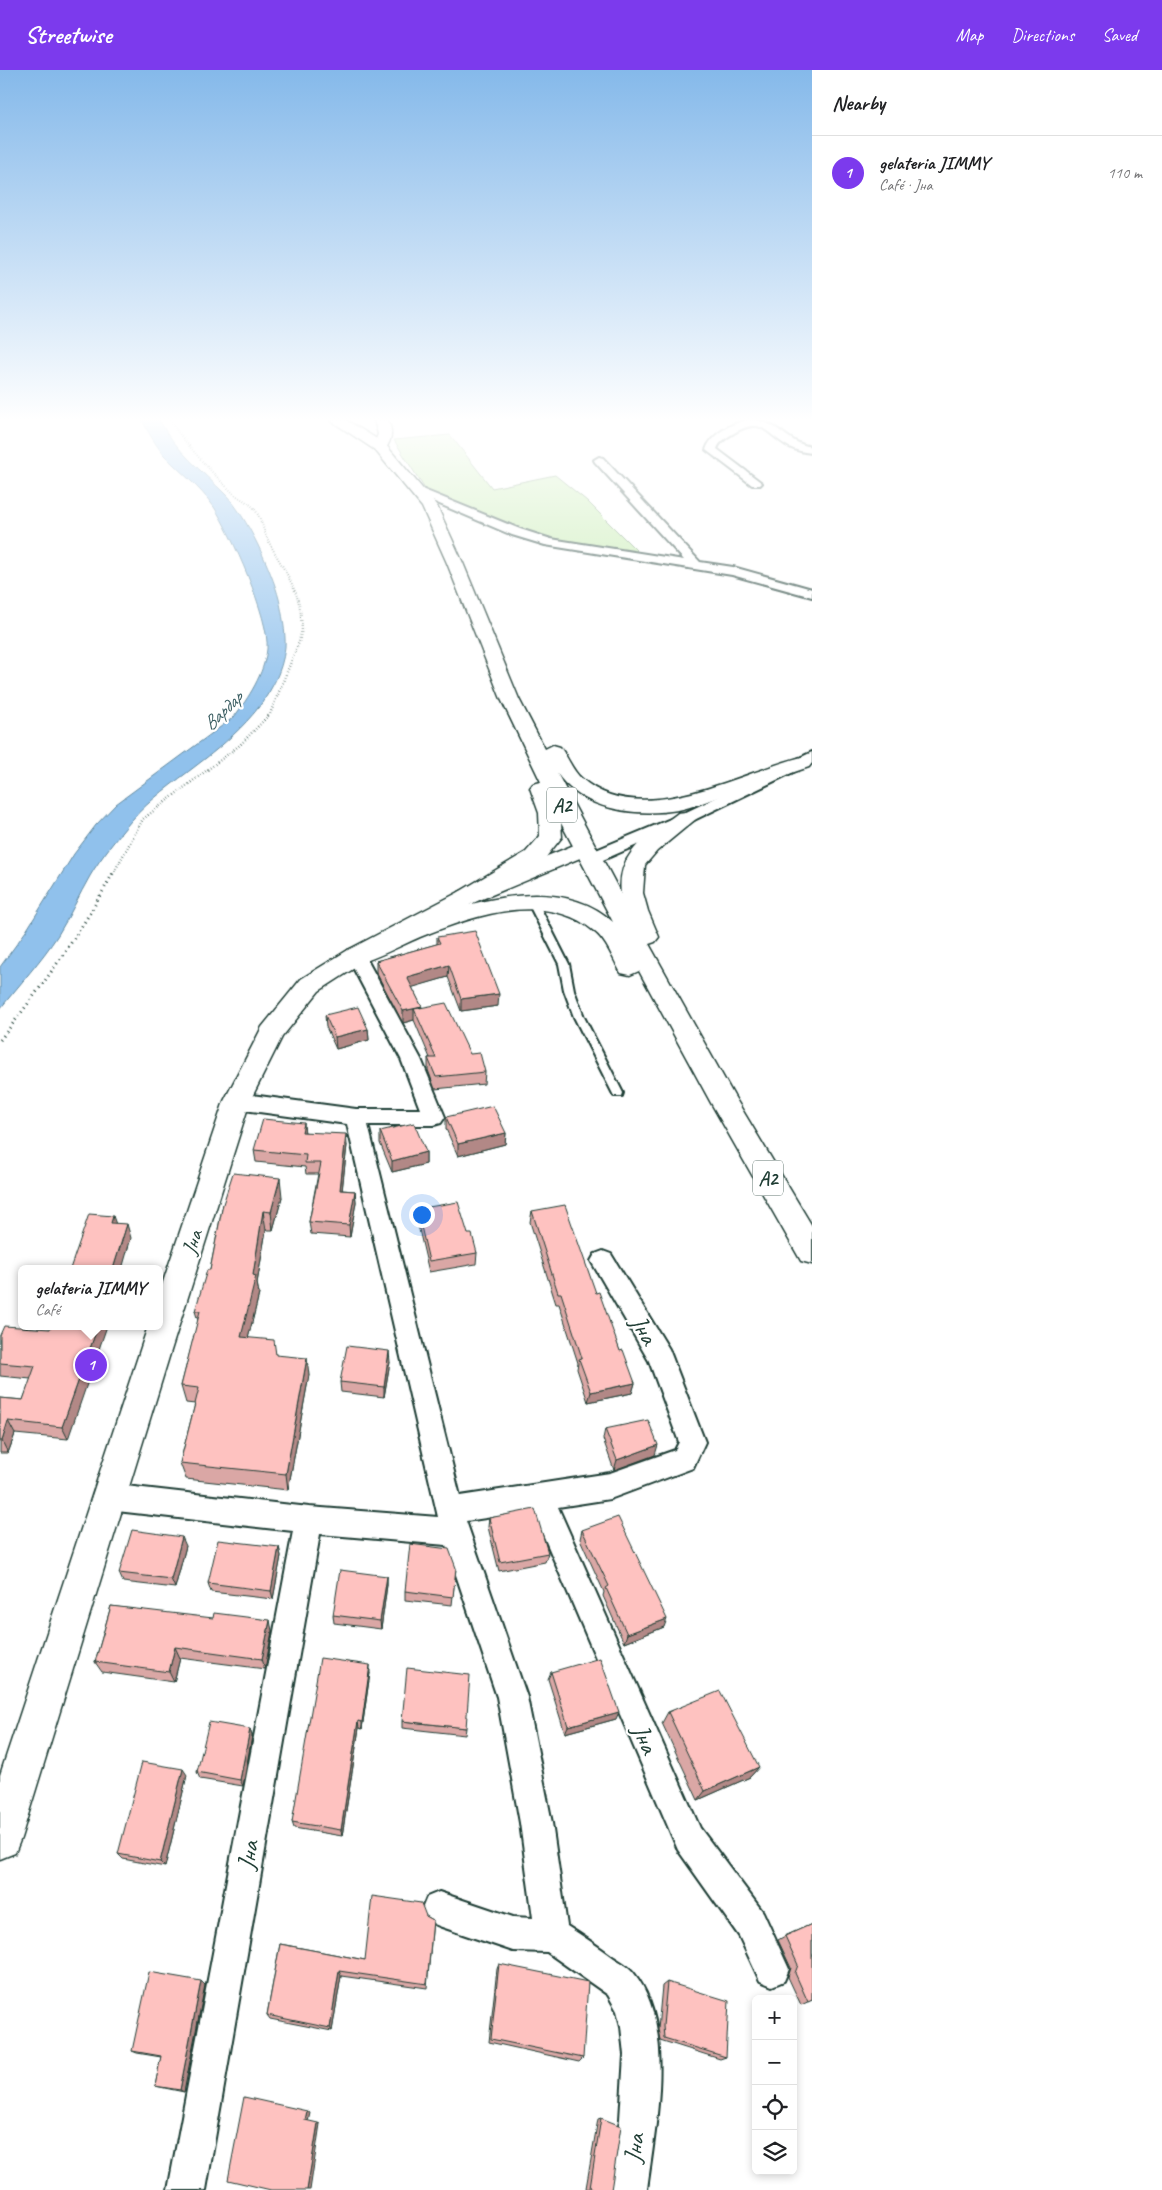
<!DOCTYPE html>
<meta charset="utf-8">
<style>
:root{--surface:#fff;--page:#f2f2f2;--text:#202124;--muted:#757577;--line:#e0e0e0;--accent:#7c3aed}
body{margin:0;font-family:Caveat,sans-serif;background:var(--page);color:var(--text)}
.controls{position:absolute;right:15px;bottom:15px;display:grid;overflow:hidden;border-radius:8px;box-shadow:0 2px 8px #0003}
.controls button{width:45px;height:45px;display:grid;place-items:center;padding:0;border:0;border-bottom:1px solid var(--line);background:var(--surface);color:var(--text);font:25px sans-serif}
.you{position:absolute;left:421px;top:1144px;width:18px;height:18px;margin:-12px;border:4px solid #fff;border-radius:50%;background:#1a73e8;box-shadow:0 0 0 8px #1a73e833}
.badge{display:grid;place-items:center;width:32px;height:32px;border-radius:50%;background:var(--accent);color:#fff;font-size:16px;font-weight:700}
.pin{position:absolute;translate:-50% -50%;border:2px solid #fff;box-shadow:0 1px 5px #0006}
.popup{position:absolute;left:18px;top:1195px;width:145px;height:65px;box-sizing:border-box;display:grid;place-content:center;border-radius:8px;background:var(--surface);filter:drop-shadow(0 1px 4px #0005);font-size:16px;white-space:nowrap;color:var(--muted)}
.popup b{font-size:19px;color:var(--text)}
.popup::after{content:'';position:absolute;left:50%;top:100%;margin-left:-10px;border:10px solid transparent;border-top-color:var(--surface)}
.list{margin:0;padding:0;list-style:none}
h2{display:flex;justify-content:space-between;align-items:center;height:65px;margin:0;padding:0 20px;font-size:21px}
h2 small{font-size:16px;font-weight:400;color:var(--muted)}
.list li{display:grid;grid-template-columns:32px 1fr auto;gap:15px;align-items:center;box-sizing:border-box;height:75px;padding:0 20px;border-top:1px solid var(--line)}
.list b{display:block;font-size:19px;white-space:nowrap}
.list p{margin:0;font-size:16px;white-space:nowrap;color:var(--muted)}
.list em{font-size:16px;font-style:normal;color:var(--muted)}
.icon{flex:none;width:28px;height:28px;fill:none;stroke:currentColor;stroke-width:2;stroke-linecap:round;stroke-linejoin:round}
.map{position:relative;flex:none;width:812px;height:2120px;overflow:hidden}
header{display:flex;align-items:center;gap:30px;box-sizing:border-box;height:70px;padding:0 25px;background:var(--accent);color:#fff}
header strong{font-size:24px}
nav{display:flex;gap:28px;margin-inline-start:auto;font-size:18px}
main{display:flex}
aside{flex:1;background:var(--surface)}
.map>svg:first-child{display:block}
.green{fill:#bde8a5;stroke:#6e926c}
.water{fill:#90c1ec;stroke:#638ca2}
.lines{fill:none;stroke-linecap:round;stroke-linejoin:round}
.lane-casing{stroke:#1f3d34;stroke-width:4}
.street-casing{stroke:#1f3d34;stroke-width:4}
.secondary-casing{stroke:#1f3d34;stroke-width:3}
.primary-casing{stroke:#1f3d34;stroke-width:3}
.path-far2{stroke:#1f3d34;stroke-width:2;stroke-dasharray:0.5 2;stroke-linecap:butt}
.path-far1{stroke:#1f3d34;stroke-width:2.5;stroke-dasharray:0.5 2.5;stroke-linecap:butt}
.path{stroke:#1f3d34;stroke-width:3;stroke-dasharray:1 4;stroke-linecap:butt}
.lane{fill:#fff;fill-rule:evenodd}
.street{fill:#fff;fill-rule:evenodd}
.secondary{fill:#fff;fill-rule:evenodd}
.primary{fill:#fff;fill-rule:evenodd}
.wall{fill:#daa7a5;stroke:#1f3d34}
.shaded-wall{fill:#b28886;stroke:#1f3d34}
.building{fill:#fec2c0;stroke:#1f3d34}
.labels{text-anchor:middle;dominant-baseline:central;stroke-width:4.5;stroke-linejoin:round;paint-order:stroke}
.far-water-label{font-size:19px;font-style:italic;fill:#3b5e62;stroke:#fff}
.shield{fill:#fff;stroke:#627771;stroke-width:1}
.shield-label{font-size:20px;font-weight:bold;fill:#1f3d34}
.street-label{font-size:21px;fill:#1f3d34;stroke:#fff}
.near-street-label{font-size:25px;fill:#1f3d34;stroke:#fff}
</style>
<header>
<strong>Streetwise</strong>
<nav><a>Map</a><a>Directions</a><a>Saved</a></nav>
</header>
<main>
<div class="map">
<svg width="812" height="2120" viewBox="0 0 812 2120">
<rect width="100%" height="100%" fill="#fff"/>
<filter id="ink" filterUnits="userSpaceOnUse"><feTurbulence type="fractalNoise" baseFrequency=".02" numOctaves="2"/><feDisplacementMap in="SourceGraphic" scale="10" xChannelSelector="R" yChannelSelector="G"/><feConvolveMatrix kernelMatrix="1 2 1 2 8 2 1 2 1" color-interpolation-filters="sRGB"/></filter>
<g filter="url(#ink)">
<path class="green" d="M450,365L492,418L555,405L587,431L642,486L549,472L443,430L425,419L394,370Z"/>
<path class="water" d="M142,350H159C177,382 201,400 226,425C246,445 272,501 279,529C282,542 286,564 285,577C280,627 234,667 197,695C174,713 150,729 131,751C117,768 101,787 90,806C79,825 70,846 58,865C41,891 19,915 0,939V897L26,861L74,784L96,755L116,734L234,647C249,627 264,604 267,579C270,549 231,463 214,437C200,417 180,402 164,385C155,374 148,362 142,350Z"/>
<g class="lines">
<g class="lane-casing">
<path id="lane" d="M532,828L537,831L569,894L574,920L584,947L623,1023L622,1026H614L574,947L564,920L559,894L527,831Z"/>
</g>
<g class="street-casing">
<path id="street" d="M748,350C780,350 783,372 812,377V383C802,382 794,380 786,375C764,361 761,347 734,363C727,367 719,372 717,379L762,413L760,415H752L706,380C711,364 732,353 748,350Z
M599,387L603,388L700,492L733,497L812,519V527L732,505L545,475L512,465L416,424L414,422L420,419L424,420L520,459L551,469L684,490L595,392L594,390Z
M812,682V693L692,751L596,793H584L581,789L584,785L680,745Z
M356,880L363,882L365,886L421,989L445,1047L441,1053L434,1055H368L460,1426L610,1403L675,1380L679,1372L649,1291L591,1191L595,1184L603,1181L611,1184L669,1279L705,1372L693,1398L610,1429L558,1437L700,1758L763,1842L789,1899L784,1911L772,1916L760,1911L739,1866L678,1780L533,1441L466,1451L527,1627L552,1753L567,1856C583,1866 599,1877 614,1888C620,1892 628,1896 633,1902C677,1955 655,2057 647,2120H609L620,2049L624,1985L621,1956L617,1941L608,1925L547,1882L513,1881L439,1856L427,1851L422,1839L427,1827L439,1822L513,1847L533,1848L520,1753L497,1627L446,1475L320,1464L206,2120H168L293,1461L108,1440L98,1436L95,1427L98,1418L108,1414L309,1437L438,1447L347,1054L237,1039L230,1036L227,1031L230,1026L237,1023L356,1039H420L401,989L347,886L349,882Z"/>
</g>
<g class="secondary-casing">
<path id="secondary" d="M374,350H388C393,362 392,369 385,380H375L373,377L378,364Z
M584,771L592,773L595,778L592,783L475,832L364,892L319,921L282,967L250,1031L169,1287L21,1768L15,1783L0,1789V1705L148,1256H160V1221L224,1031L262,957L301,909L348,880L459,822Z"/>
</g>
<g class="primary-casing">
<path id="primary" d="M330,350H346L385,374L437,436L463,493L519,629L545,679L553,675L560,677C567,686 573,701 581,708C640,761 738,703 802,687L809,689L812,693L809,697C780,707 751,717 722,726C707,731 693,737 678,740C636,747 581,740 557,703L621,824C616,782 648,766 678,743L686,742L694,743L697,748L657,781L645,795L643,823L648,841L659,867L655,872L649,874L734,1026L812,1156V1194L801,1191L711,1033L639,901L630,905L621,903C613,889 607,871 594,861C545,820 472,846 420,867C399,876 378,888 356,894L348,892L344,886L348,880C417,850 547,790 613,852L561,753L562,767L542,792L475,832L467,834L459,832L456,827L459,822L526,782L540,766L539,743L530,718L533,714L541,712L501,629L447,493L422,437L375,380Z"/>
</g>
<path class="path-far2" d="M169,350C188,376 208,399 232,422C238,428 247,431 253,437C261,446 263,461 269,472C281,496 300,520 301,548"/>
<path class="path-far1" d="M113,804L143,749L240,675L270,644L299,572L302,559L301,547"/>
<path class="path" d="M0,970C42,917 81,862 113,803"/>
<use href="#lane" class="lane"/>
<use href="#street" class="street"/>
<use href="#secondary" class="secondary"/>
<use href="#primary" class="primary"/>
</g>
<path class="wall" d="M437,867L498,936L461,941L448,907L412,917L422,938L470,984L485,1002L484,1014L435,1019L428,1000V988H430L414,950L403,953L376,902V891L437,874Z
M325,945L368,959L369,970L336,979L326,957Z
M446,1047L506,1063L505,1074L458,1086L446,1059Z
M380,1061L426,1082V1094L392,1102L380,1073Z
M305,1062L347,1075L342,1120L355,1121L356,1132L350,1167L311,1164L309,1152L318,1104H306L305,1097L256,1092L254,1080Z
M282,1127L273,1160H266L257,1213L259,1224L248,1268L309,1305L288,1420L186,1409L180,1393L195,1334L186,1333L181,1316L198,1251L195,1241L210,1200L223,1134Z
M417,1139L468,1164L477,1183L476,1194L429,1202L417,1151Z
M532,1141L596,1223L620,1281L635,1313L632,1323L588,1332L577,1299L578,1293L559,1234H556L530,1152Z
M50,1259L68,1369L15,1364L8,1383H0V1328L23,1330L31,1309L0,1306V1265Z
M390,1292L384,1327L341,1322L340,1312Z
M605,1359L655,1385L614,1400L603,1369Z
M489,1448L548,1483L545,1492L499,1501L488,1457Z
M582,1460L664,1557L624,1573L603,1526L604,1522L580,1469Z
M186,1476L175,1518L123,1512L119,1503Z
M279,1477L281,1486L273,1529L211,1522L208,1513Z
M456,1498L452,1535L405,1530V1521Z
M387,1506V1515L381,1559L334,1553L333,1545Z
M111,1536L272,1561L265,1599L180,1588L174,1612L102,1602L95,1592Z
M551,1602L616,1649L565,1663L548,1609Z
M370,1603L362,1659L359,1658L342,1766L294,1758L292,1752Z
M668,1642L759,1697L750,1707L698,1730L662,1653Z
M402,1651L466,1658L465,1665L402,1658Z
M250,1659L252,1666L243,1716L200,1709L197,1702Z
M187,1705L165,1797L123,1789L118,1784Z
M426,1846L433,1850L427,1918L341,1906L332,1961L270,1949L267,1945L280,1874L365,1890Z
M812,1854V1930L801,1935L788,1907L791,1898L778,1870L785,1866Z
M499,1894L583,1988L579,1992L489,1972L497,1899Z
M667,1912L726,1987L720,1989L660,1970L658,1959L662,1916Z
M205,1915L184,2022L155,2016L161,1987L137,1983L132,1981Z
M601,2048L611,2120H591L586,2118L598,2049Z"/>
<path class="shaded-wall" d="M449,895L448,907L407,919V907Z
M499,924L498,936L461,941V929Z
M422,937V948L414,939V950L403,953V941Z
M368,959L369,970L336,979L335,967Z
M304,1053L305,1065L302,1062Z
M506,1063L505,1074L458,1086V1074Z
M346,1064L347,1075L341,1131L340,1120Z
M426,1082V1094L392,1102V1091Z
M280,1108L282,1127L273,1160L271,1142Z
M355,1121L356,1132L350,1167L349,1155Z
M263,1141L266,1160L257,1213L259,1224L244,1285L241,1267L253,1205Z
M113,1146L118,1160L111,1153Z
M127,1154L131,1168L122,1199H113Z
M98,1256H107L68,1369L62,1357Z
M389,1281L390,1292L384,1327V1317Z
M307,1288L309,1305L288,1420L286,1404Z
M635,1313L632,1323L588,1332L591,1322Z
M8,1351L15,1364L8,1383L2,1371Z
M658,1375L655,1385L614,1400L617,1390Z
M182,1467L186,1476L175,1518L171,1509Z
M279,1477L281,1486L273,1529L271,1521Z
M387,1506V1515L381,1559L380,1551Z
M667,1549L664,1557L624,1573L627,1564Z
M270,1550L272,1561L265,1599L262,1589Z
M175,1577L180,1588L174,1612L169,1602Z
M370,1595V1603L362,1659V1652Z
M619,1642L616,1649L565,1663L568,1656Z
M358,1651L359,1658L342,1766L341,1760Z
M250,1659L252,1666L243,1716L240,1710Z
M759,1697L750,1707L698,1730L705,1721Z
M183,1699L187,1705L165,1797L160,1792Z
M339,1901L341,1906L332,1961L330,1958Z
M201,1911L205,1915L184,2022L180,2020Z
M307,2041L310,2043L308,2052L305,2050Z
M318,2053L320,2054L310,2120H307Z"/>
<path class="building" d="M475,861L499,924L461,929L449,895L407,907L422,937L403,941L376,891L440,873L437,867Z
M446,933L470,984L480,983L485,1002L436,1007L428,988H436L414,939Z
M358,937L368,959L335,967L325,945Z
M493,1036L506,1063L458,1074L446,1047Z
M263,1049L304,1053L302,1062L346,1064L340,1120L355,1121L349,1155L309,1152L321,1093H305L306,1085L254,1080Z
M414,1053L426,1082L392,1091L380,1061Z
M233,1103L280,1108L271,1142L263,1141L253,1205L256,1206L241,1267L274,1270L276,1285L307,1288L286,1404L180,1393L199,1318L181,1316L200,1241H195L207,1200H210L223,1134Z
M458,1132L468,1164H472L477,1183L429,1191L417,1139Z
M565,1135L596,1223L599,1222L620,1281L623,1280L635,1313L591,1322L579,1289L582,1288L561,1223H558L532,1141Z
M89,1144L113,1146L111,1153L127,1154L113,1199H70Z
M4,1256L50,1259L51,1256H98L62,1357L8,1351L2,1371H0V1328L23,1330L35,1296L0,1293V1265Z
M347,1276L389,1281L384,1317L340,1312Z
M648,1350L658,1375L617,1390L605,1359Z
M535,1439L548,1483L500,1492L489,1448Z
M618,1447L667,1549L627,1564L606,1518L609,1516L582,1460Z
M132,1460L182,1467L171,1509L119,1503Z
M218,1470L279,1477L271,1521L208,1513Z
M410,1474L449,1479L456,1498L453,1527L405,1521Z
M340,1500L387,1506L380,1551L333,1545Z
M111,1536L213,1548L214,1543L270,1550L262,1589L175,1577L169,1602L95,1592Z
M320,1588L370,1595L362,1652L358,1651L341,1760L292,1752Z
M600,1588L619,1642L568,1656L551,1602Z
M407,1598L470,1605L466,1658L402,1651Z
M720,1621L759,1697L705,1721L668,1642Z
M209,1652L250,1659L240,1710L197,1702Z
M142,1692L183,1699L160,1792L118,1784Z
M372,1826L421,1833L426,1846L433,1850L427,1914L339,1901L330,1958L267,1945L280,1874L365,1890Z
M812,1854V1930L808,1932L795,1903L798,1895L785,1866Z
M499,1894L588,1912L583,1988L491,1969Z
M149,1902L201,1911L180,2020L155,2016L161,1986L132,1981Z
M667,1912L729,1931L726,1987L664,1968L663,1956Z
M244,2027L307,2041L305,2050L318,2053L307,2120H271L228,2110Z
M601,2048L621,2056L611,2120H594L590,2118Z"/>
</g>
<linearGradient id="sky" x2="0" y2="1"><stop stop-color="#85b9ea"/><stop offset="0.54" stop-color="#fff"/><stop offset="1" stop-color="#fff" stop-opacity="0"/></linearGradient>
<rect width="812" height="647" fill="url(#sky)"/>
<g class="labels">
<g class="far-water-label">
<text transform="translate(223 641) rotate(-44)">Вардар</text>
</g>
<g class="shield">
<rect x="547" y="717.5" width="30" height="35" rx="4"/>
<rect x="753" y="1090.5" width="30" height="35" rx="4"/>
</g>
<g class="shield-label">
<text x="562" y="735">A2</text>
<text x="768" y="1108">A2</text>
</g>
<g class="street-label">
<text transform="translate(192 1172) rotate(-71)">Јна</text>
</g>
<g class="near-street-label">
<text transform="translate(644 1260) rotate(60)">Јна</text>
<text transform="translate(645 1669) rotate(66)">Јна</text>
<text transform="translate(248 1785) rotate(-80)">Јна</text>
<text transform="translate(634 2078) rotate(-82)">Јна</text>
</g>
</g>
</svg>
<div class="controls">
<button>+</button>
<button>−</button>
<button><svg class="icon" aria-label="locate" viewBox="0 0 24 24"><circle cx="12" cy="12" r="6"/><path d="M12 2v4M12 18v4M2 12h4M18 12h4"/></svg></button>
<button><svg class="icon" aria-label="layers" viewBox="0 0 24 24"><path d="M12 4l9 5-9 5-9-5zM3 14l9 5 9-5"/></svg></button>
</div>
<div class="you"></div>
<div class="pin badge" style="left:91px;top:1295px">1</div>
<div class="popup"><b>gelateria JIMMY</b>Café</div>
</div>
<aside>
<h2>Nearby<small></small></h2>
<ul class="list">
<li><span class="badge">1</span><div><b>gelateria JIMMY</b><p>Café · Јна</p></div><em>110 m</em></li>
</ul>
</aside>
</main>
